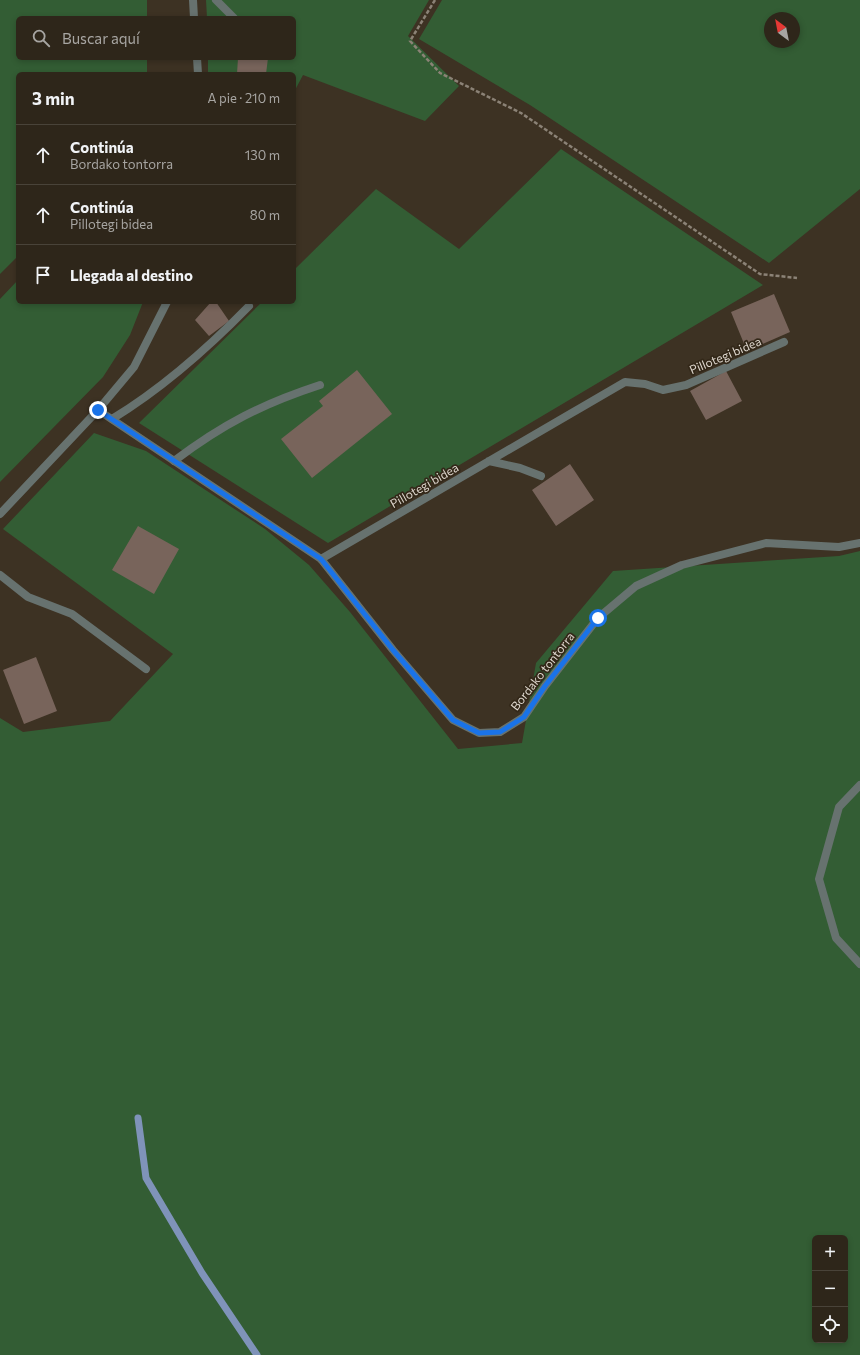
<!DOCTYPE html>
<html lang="es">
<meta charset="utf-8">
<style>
:root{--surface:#2e261a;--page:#362e23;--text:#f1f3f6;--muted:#a7a5a2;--line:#494339}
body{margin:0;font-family:Commissioner,sans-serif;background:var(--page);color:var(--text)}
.controls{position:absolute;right:12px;bottom:12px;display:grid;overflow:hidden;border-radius:6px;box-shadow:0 2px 6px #0003}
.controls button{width:36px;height:36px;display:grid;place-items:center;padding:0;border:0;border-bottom:1px solid var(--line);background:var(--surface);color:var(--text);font:20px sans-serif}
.compass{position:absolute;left:764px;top:12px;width:36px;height:36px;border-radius:50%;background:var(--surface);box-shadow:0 2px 6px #0003;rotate:328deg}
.stop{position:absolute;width:12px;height:12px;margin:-9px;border:3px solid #1a73e8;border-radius:50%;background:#fff}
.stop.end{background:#1a73e8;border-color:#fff;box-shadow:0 1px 4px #0008}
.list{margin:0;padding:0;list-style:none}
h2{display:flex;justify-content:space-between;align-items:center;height:52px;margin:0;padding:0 16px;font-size:17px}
h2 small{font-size:13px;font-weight:400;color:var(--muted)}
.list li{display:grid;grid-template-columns:26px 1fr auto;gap:12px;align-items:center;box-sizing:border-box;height:60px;padding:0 16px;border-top:1px solid var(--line)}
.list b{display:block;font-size:15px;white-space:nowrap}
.list p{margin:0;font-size:13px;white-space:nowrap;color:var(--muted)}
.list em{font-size:13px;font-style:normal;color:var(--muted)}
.icon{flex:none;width:22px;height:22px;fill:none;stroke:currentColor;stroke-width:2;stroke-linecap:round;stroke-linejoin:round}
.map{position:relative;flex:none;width:860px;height:1355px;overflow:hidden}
.search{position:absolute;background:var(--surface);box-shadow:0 2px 6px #0003;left:16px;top:16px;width:280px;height:44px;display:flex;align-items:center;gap:10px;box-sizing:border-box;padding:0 14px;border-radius:6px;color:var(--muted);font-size:15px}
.panel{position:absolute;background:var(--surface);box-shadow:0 2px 6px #0003;left:16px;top:72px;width:280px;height:232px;border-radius:6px}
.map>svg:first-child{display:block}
.green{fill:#335d34;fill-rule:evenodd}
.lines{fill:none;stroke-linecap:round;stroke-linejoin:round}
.stream{stroke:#7f93b9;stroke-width:7}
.building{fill:#78645b}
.path{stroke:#8b8276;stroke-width:2.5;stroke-dasharray:4 2;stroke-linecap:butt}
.service{stroke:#67726f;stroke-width:8}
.minor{stroke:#67726f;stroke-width:8}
.route{stroke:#1a73e8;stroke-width:5}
.labels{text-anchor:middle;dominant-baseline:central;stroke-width:3.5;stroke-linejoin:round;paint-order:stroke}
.street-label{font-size:12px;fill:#dfd8cf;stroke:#332819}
</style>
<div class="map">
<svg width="860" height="1355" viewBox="0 0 860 1355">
<rect width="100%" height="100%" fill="#3d3223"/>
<path class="green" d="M0,0H147V18H18V58H147V74H18V256L0,274Z
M206,0H429L408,36L459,86L425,121L303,75L294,92V74H208V58H294V18H207Z
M442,0H860V189L769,263L530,105L419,39ZM770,18H794V42H770Z
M561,149L763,285L328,543L139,423L262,302H294V270L376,189L459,249Z
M18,280V302H143L130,335L103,377L0,482V299Z
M94,433L146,451L265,529L309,565L350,612L458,749L522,743L536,663L613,571L839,556L860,551V1355H0V718L23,732L110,721L173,654L3,529ZM815,1238H845V1340H815Z"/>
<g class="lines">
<path class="stream" d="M138,1118L146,1178L202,1273L257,1355"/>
</g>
<path class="building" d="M238,58H268L266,74H237Z
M774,294L790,332L747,351L731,312Z
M211,302H216L229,321L209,336L195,320Z
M357,370L392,414L312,478L281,439L323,406L319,401Z
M726,371L742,401L706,420L690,391Z
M570,464L594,500L556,526L532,490Z
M138,526L179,549L154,594L112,570Z
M36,657L57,711L24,724L3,670Z"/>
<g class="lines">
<path class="path" d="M435,0L410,41L440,73L521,113L760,274L797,278"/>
<path class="service" d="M216,0L234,18
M112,419C163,388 208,348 249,306
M174,461C223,424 262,404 320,385
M489,461L520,468L541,476
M321,559L625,382L645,384L663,390L686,385L784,342
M0,575L28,597L72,614L146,669"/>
<path class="minor" d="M193,0L194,18
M197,58L198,74
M98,410L321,559L393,650L453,720L479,733L500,732L524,717L545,686L598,618L636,586L682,565L766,543L839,547L860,543
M0,514L98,410L134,367L167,302
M860,785L839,807L819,879L836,938L860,964"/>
</g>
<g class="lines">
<path class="route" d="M98,410L321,559L393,650L453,720L479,733L500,732L524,717L545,686L598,618"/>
</g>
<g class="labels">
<g class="street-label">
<text transform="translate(725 355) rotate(-23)">Pillotegi bidea</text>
<text transform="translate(424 485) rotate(-30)">Pillotegi bidea</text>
<text transform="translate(542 671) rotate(-52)">Bordako tontorra</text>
</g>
</g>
</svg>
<div class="controls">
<button>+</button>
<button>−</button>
<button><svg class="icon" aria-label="locate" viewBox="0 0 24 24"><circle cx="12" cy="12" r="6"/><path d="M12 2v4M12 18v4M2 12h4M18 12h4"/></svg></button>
</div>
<svg class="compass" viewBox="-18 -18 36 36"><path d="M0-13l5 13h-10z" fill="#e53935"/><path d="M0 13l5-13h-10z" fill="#a7a5a2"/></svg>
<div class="stop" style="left:598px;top:618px"></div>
<div class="stop end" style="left:98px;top:410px"></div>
<div class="search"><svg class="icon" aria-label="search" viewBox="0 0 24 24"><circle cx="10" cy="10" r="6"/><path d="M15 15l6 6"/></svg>Buscar aquí</div>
<section class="panel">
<h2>3 min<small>A pie · 210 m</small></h2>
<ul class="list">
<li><svg class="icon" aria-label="ahead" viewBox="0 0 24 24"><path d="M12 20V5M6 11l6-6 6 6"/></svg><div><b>Continúa</b><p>Bordako tontorra</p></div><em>130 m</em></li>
<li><svg class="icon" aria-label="ahead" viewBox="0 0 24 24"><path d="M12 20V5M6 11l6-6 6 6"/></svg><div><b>Continúa</b><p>Pillotegi bidea</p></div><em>80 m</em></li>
<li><svg class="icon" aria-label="arrive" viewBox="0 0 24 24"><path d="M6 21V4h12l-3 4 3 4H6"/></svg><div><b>Llegada al destino</b></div></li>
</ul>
</section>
</div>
